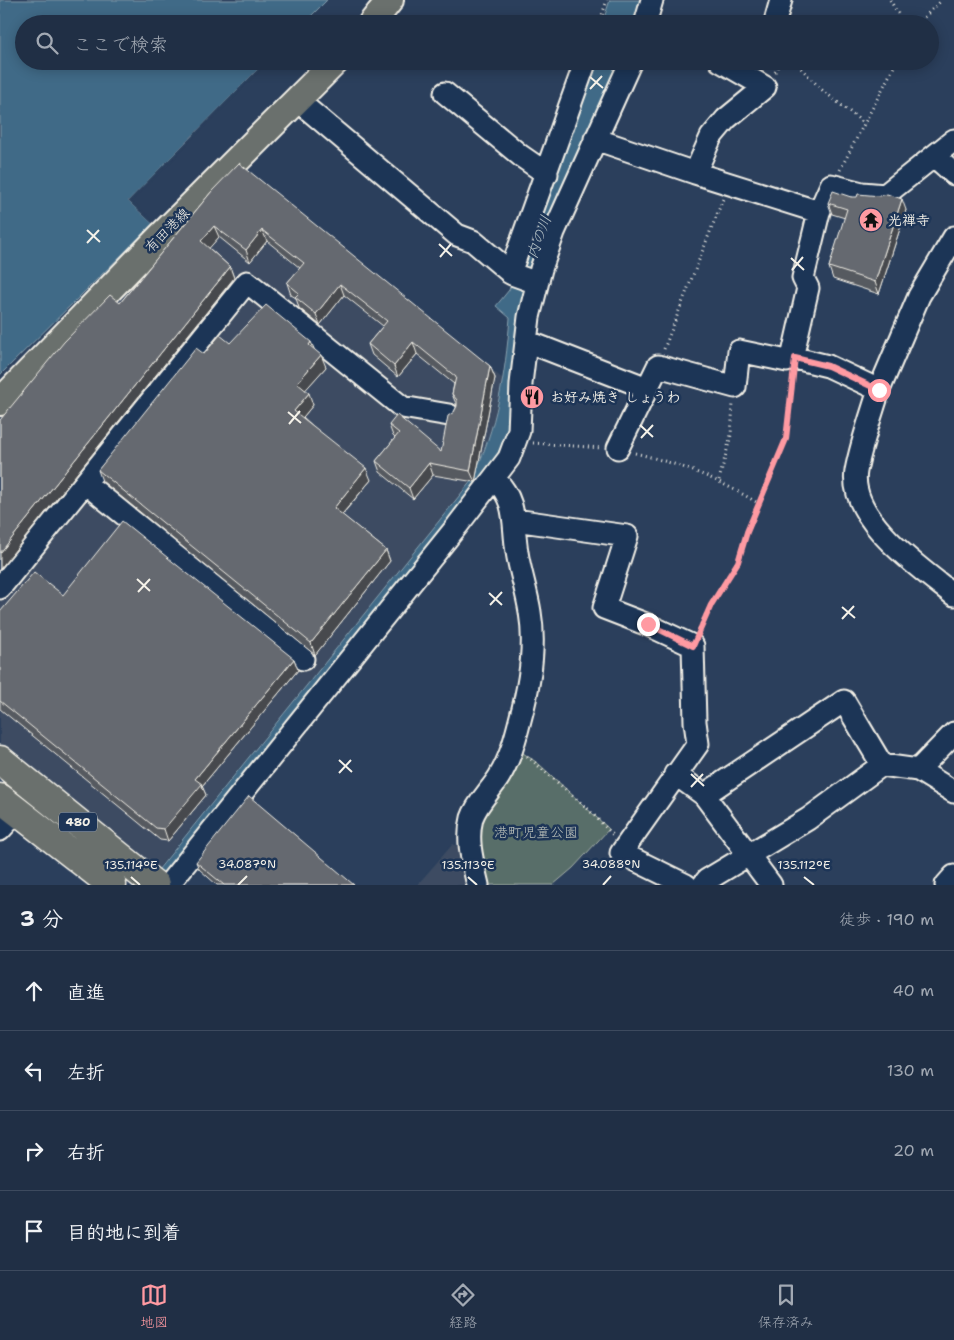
<!DOCTYPE html>
<html lang="ja">
<meta charset="utf-8">
<style>
:root{--surface:#202f45;--page:#28374c;--text:#f1f3f6;--muted:#a2a9b3;--line:#3d4a5e;--accent:#ff9aa2}
body{margin:0;font-family:"Shantell Sans","Klee One",sans-serif;background:var(--page);color:var(--text)}
.stop{position:absolute;width:15px;height:15px;margin:-11px;border:4px solid #ff9aa2;border-radius:50%;background:#fff}
.stop.end{background:#ff9aa2;border-color:#fff;box-shadow:0 1px 5px #0008}
.list{margin:0;padding:0;list-style:none}
h2{display:flex;justify-content:space-between;align-items:center;height:65px;margin:0;padding:0 20px;font-size:21px}
h2 small{font-size:16px;font-weight:400;color:var(--muted)}
.list li{display:grid;grid-template-columns:32px 1fr auto;gap:15px;align-items:center;box-sizing:border-box;height:80px;padding:0 20px;border-top:1px solid var(--line)}
.list b{display:block;font-size:19px;white-space:nowrap}
.list em{font-size:16px;font-style:normal;color:var(--muted)}
.icon{flex:none;width:28px;height:28px;fill:none;stroke:currentColor;stroke-width:2;stroke-linecap:round;stroke-linejoin:round}
.map{position:relative;flex:none;width:954px;height:885px;overflow:hidden}
.search{position:absolute;background:var(--surface);box-shadow:0 2px 12px #0003;left:15px;right:15px;top:15px;height:55px;display:flex;align-items:center;gap:12px;box-sizing:border-box;padding:0 18px;border-radius:28px;color:var(--muted);font-size:19px}
.sheet{height:385px;background:var(--surface)}
nav{display:flex;justify-content:space-around;align-items:center;box-sizing:border-box;height:70px;border-top:1px solid var(--line);background:var(--surface);font-size:14px;color:var(--muted)}
nav a{display:grid;justify-items:center;gap:2px}
nav .on{color:var(--accent)}
.map>svg:first-child{display:block}
.built{fill:#3c4c62}
.green{fill:#596e69;stroke:#a6b0a8}
.water{fill:#406a87;stroke:#88a0ae}
.pier{fill:#2b3f5c}
.lines{fill:none;stroke-linecap:round;stroke-linejoin:round}
.minor-casing{stroke:#f4f1e8;stroke-width:25}
.major-casing{stroke:#f4f1e8;stroke-width:30}
.highway-casing{stroke:#f4f1e8;stroke-width:31}
.path{stroke:#f4f1e8;stroke-width:3;stroke-dasharray:1 4;stroke-linecap:butt}
.minor{stroke:#1d3557;stroke-width:21}
.major{stroke:#6a706d;stroke-width:26}
.highway{stroke:#6a706d;stroke-width:28}
.wall{fill:#575a60;stroke:#f4f1e8}
.shaded-wall{fill:#474a4e;stroke:#f4f1e8}
.building{fill:#656970;stroke:#f4f1e8}
.route{stroke:#ff9aa2;stroke-width:6}
.ticks{fill:none;stroke:#f4f1e8;stroke-width:2}
.labels{text-anchor:middle;dominant-baseline:central;stroke-width:5;stroke-linejoin:round;paint-order:stroke}
.shield{fill:#1d3557;stroke:#b4b9bc;stroke-width:1}
.shield-label{font-size:12px;font-weight:bold;fill:#f4f1e8}
.poi-label{font-size:14px;font-weight:bold;fill:#f4f1e8;stroke:#1d3557;text-anchor:start}
.street-label{font-size:14px;fill:#f4f1e8;stroke:#1d3557}
.park-label{font-size:14px;fill:#bec3bc;stroke:#1d3557}
.water-label{font-size:15px;font-style:italic;fill:#b5c2c6;stroke:#1d3557}
.ticks-label{font-size:12px;text-anchor:middle;fill:#f4f1e8;stroke:#1d3557;stroke-width:5;stroke-linejoin:round;paint-order:stroke}
</style>
<div class="map">
<svg width="954" height="885" viewBox="0 0 954 885">
<rect width="100%" height="100%" fill="#2b3f5c"/>
<filter id="ink" filterUnits="userSpaceOnUse"><feTurbulence type="fractalNoise" baseFrequency=".02" numOctaves="2"/><feDisplacementMap in="SourceGraphic" scale="10" xChannelSelector="R" yChannelSelector="G"/><feConvolveMatrix kernelMatrix="1 2 1 2 8 2 1 2 1" color-interpolation-filters="sRGB"/></filter>
<g filter="url(#ink)">
<path class="built" d="M239,167L503,379L488,447L472,480L156,871L0,751V413Z
M453,844L470,853L478,885H417Z"/>
<path class="green" d="M523,753L539,764L609,829L573,868L553,885H487C483,869 478,852 479,835C480,815 496,800 507,785C514,775 518,764 523,753Z"/>
<path class="water" d="M0,0H327L303,24H24V61H266L128,201L153,224L0,375Z
M610,0H645L638,24H602Z
M589,61H622L547,227L513,431L499,450L493,467L162,885H146L472,480C497,426 505,377 510,318L496,306L509,290L528,242Z"/>
<path class="pier" d="M266,61H269L131,201L154,222L153,224L128,201Z"/>
<g class="lines">
<g class="minor-casing">
<path id="minor" d="M776,18L781,0
M645,24L652,0
M445,93L521,156L547,174
M297,100L457,235L473,241L512,274L537,283
M595,139L695,173L711,137L726,119L765,87L720,61
M934,156L954,174
M695,173L819,212
M510,273L584,66
M526,341L647,388
M792,358L808,288L803,278L819,212L831,185L862,193L885,195L954,140
M879,390L919,296L954,237
M618,448L658,366L735,387L739,351L787,361L795,358L828,366L879,390C871,416 861,444 856,471C848,519 921,569 954,595
M85,483L303,659
M515,520L627,536L604,608L648,625L693,646L695,722L698,744L621,853L686,885
M0,588L247,282L402,407L449,415
M918,770L954,733
M675,774L704,795L771,885
M704,795L844,701L882,765
M0,830L17,811
M168,885L457,526L509,458L519,431L521,384L529,317L541,269L554,232L631,61
M478,885C473,863 466,841 472,818C477,803 491,790 499,777C510,759 515,740 520,720C529,687 536,646 530,612C527,592 520,572 517,552C512,522 518,503 495,479
M703,885L707,880L808,819L882,765L918,770L954,792
M946,885L954,876"/>
</g>
<g class="major-casing">
<path id="major" d="M371,24L390,0
M0,402L160,237L336,61"/>
</g>
<g class="highway-casing">
<path id="highway" d="M0,760L155,885
M0,798L112,885"/>
</g>
<path class="path" d="M890,0L904,24
M599,24L607,0
M917,24L942,0
M794,61L821,89L865,124
M775,72L781,61
M840,170L897,61
M664,349L723,199
M533,443L602,448
M635,453C683,465 716,478 758,503
M719,480L731,435L733,403
M699,629L711,605L738,561L747,532L786,439L793,378
M527,756L588,809L613,835"/>
<use href="#minor" class="minor"/>
<use href="#major" class="major"/>
<use href="#highway" class="highway"/>
</g>
<path class="wall" d="M212,191L490,366L495,378L475,482L433,475L413,499L380,472L376,461L395,438L393,436L389,425L441,452L454,412L457,406L452,394L454,384L417,354L398,377L372,355L368,344L383,326L344,295L320,325L299,308L296,298L291,295L287,283L300,268L267,241L250,262L219,237L209,248L230,267L234,278L0,569V420L120,303Z
M851,197L906,210L879,294L833,279L829,267L845,218L832,214L828,203Z
M230,343L314,349L326,367L305,390L313,405L303,417L371,480L342,515L386,550L390,561L315,655L102,481L98,470L204,354Z
M63,595L294,659L298,670L202,786L206,795L168,841L160,840L0,709V612Z
M196,862L354,885H217L199,869Z"/>
<path class="shaded-wall" d="M902,199L906,210L879,294L875,282Z
M214,226L219,237L205,253L201,241Z
M262,230L267,241L250,262L246,250Z
M230,267L234,278L0,569V553Z
M340,284L344,295L320,325L316,314Z
M311,342L316,353L309,345Z
M413,342L417,354L398,377L394,366Z
M321,355L326,367L301,395L297,383Z
M490,366L495,378L475,482L470,471Z
M309,393L313,405L299,422L294,411Z
M429,463L433,475L413,499L409,488Z
M366,468L371,480L338,519L334,508Z
M386,550L390,561L315,655L311,643Z
M294,659L298,670L202,786L206,795L168,841L164,829L195,779Z"/>
<path class="building" d="M239,163L490,366L470,471L429,463L409,488L376,461L399,433L389,425L397,415L441,452L448,416L454,412L457,406V400L452,394L456,377L413,342L394,366L368,344L387,321L340,284L316,314L295,297L299,293L287,283L304,263L262,230L246,250L214,226L201,241L230,267L0,553V420L64,342L110,295L120,303L212,191Z
M833,191L851,197H857L858,194L880,196L887,194L902,199L875,282L829,267L847,209L828,203Z
M266,305L311,342L309,345L321,355L297,383L309,393L294,411L366,468L334,508L386,550L311,643L98,470L196,348L204,354L220,335L230,343Z
M122,521L294,659L195,779L202,784L164,829L156,828L0,701V612L34,572L63,595Z
M249,796L354,885H224L196,862Z"/>
</g>
<g class="lines" filter="url(#ink)">
<path class="route" d="M648,624L693,646L711,605L738,562L747,532L786,439L795,358L828,366L879,390"/>
</g>
<path class="ticks" d="M590,77L603,88M590,89L602,76M87,230L100,242M87,243L99,230M439,244L452,256M440,257L451,244M791,258L804,270M792,270L803,257M288,412L301,423M289,424L300,411M640,425L653,437M641,438L653,425M137,579L150,591M138,592L150,579M489,593L502,605M490,605L502,592M842,607L855,618M842,619L854,606M339,760L352,772M339,773L351,760M691,774L704,786M691,787L703,774M131,877L140,885M468,877L477,885M804,877L814,885M238,885L247,876M603,885L611,876"/>
<defs>
<g id="temple-disc" transform="scale(1.25)"><circle r="9.5" fill="#ff9aa2" stroke="#1d3557"/><path d="M0-6L5-2H3V0L6.5 2.5H4V6H1.5V3h-3V6H-4V2.5H-6.5L-3 0V-2H-5Z" fill="#111"/></g>
<g id="restaurant-disc" transform="scale(1.25)"><circle r="9.5" fill="#ff9aa2" stroke="#1d3557"/><path d="M-5-6h1v4h1v-4h1v4h1v-4h1v5L-1.5 .5V6h-2V.5L-5-1ZM5-6V6H3V1.5H1.5Q1.5-4 5-6Z" fill="#111"/></g>
</defs>
<g fill-rule="evenodd">
<use href="#temple-disc" x="871" y="220"/>
<use href="#restaurant-disc" x="532" y="397"/>
</g>
<g class="labels">
<rect class="shield" x="59" y="812.5" width="38" height="19" rx="4"/>
<g class="shield-label">
<text x="78" y="822">480</text>
</g>
<g class="poi-label">
<text x="888" y="220">光禅寺</text>
<text x="550" y="397">お好み焼き しょうわ</text>
</g>
<g class="street-label">
<text transform="translate(167 230) rotate(-45)">有田港線</text>
</g>
<g class="park-label">
<text x="536" y="832">港町児童公園</text>
</g>
<g class="water-label">
<text transform="translate(539 237) rotate(-70)">内の川</text>
</g>
</g>
<g class="ticks-label">
<text x="247" y="868">34.087°N</text>
<text x="611" y="868">34.088°N</text>
<text x="131" y="869">135.114°E</text>
<text x="468" y="869">135.113°E</text>
<text x="804" y="869">135.112°E</text>
</g>
</svg>
<div class="stop" style="left:879px;top:390px"></div>
<div class="stop end" style="left:648px;top:624px"></div>
<div class="search"><svg class="icon" aria-label="search" viewBox="0 0 24 24"><circle cx="10" cy="10" r="6"/><path d="M15 15l6 6"/></svg>ここで検索</div>
</div>
<section class="sheet">
<h2>3 分<small>徒歩 · 190 m</small></h2>
<ul class="list">
<li><svg class="icon" aria-label="ahead" viewBox="0 0 24 24"><path d="M12 20V5M6 11l6-6 6 6"/></svg><div><b>直進</b></div><em>40 m</em></li>
<li><svg class="icon" aria-label="left" viewBox="0 0 24 24"><path d="M17 20v-9H6M10 6l-5 5 5 5"/></svg><div><b>左折</b></div><em>130 m</em></li>
<li><svg class="icon" aria-label="right" viewBox="0 0 24 24"><path d="M7 20v-9h11M14 6l5 5-5 5"/></svg><div><b>右折</b></div><em>20 m</em></li>
<li><svg class="icon" aria-label="arrive" viewBox="0 0 24 24"><path d="M6 21V4h12l-3 4 3 4H6"/></svg><div><b>目的地に到着</b></div></li>
</ul>
</section>
<nav>
<a class="on"><svg class="icon" aria-label="map" viewBox="0 0 24 24"><path d="M3 6l6-2 6 2 6-2v14l-6 2-6-2-6 2zM9 4v14M15 6v14"/></svg>地図</a>
<a><svg class="icon" aria-label="directions" viewBox="0 0 24 24"><path d="M12 3l9 9-9 9-9-9zM9 14v-3h6M13 9l2 2-2 2"/></svg>経路</a>
<a><svg class="icon" aria-label="saved" viewBox="0 0 24 24"><path d="M7 4h10v16l-5-4-5 4z"/></svg>保存済み</a>
</nav>
